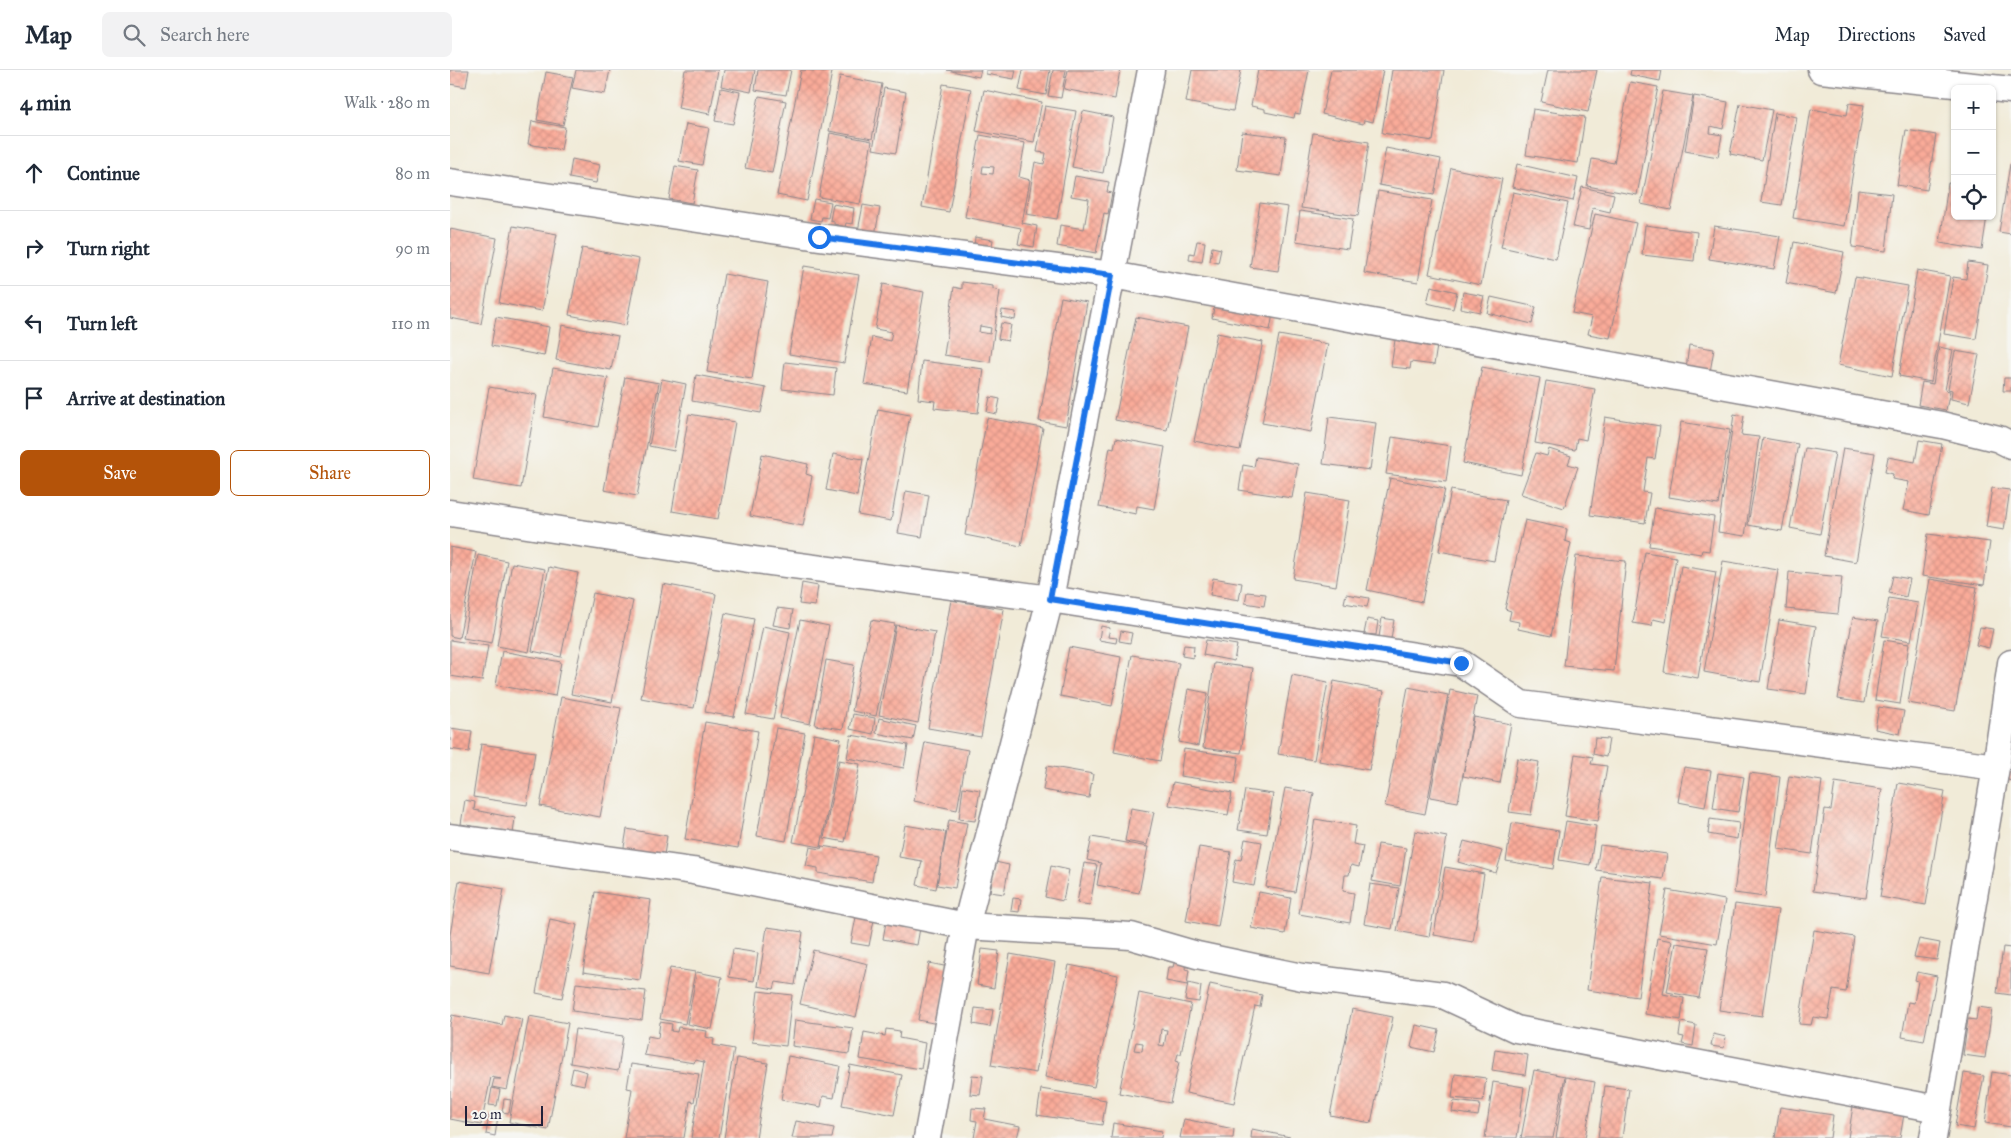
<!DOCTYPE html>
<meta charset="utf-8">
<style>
:root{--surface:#fff;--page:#f2f2f3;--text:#1f2937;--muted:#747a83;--line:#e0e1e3;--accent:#b45309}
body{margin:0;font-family:"IM FELL Great Primer",serif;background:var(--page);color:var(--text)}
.controls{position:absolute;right:15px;top:15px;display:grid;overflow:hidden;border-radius:8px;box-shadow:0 1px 4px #0004}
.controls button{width:45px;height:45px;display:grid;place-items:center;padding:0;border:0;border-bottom:1px solid var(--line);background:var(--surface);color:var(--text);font:25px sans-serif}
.scale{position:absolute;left:15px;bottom:12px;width:78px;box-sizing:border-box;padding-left:5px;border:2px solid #22223b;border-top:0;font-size:14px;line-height:18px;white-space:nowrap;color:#22223b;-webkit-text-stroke:4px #f6f6f2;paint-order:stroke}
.stop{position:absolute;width:15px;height:15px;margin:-11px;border:4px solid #1a73e8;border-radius:50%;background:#fff}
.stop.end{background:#1a73e8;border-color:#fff;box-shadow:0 1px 5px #0008}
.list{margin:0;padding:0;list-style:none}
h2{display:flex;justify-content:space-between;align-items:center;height:65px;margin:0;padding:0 20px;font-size:21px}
h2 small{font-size:16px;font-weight:400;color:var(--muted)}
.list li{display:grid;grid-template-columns:32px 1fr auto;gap:15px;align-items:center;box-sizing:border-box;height:75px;padding:0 20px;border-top:1px solid var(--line)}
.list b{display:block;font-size:19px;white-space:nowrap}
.list em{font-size:16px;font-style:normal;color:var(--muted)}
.actions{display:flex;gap:10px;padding:15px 20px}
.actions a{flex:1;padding:11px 0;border:1px solid var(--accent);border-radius:8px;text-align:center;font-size:18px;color:var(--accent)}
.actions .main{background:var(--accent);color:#fff}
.icon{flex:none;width:28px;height:28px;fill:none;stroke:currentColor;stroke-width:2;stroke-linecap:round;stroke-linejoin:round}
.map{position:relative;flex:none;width:1561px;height:1068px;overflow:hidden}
header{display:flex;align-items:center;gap:30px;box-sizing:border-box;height:70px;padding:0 25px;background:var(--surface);border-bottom:1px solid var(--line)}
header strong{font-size:24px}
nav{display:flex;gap:28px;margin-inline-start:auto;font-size:18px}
.search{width:350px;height:45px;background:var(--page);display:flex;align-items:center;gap:12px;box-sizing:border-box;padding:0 18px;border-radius:8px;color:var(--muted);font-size:19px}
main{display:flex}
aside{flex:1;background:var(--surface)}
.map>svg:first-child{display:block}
.building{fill:url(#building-cross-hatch);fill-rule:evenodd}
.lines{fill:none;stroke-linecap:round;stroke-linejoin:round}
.minor-casing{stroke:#8a868a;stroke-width:29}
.minor{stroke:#fff;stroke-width:26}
.route{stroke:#1a73e8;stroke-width:6}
</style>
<header>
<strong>Map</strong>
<div class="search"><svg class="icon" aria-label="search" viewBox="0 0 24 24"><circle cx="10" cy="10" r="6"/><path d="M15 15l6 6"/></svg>Search here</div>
<nav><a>Map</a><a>Directions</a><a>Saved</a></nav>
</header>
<main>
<aside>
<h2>4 min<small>Walk · 280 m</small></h2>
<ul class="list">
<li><svg class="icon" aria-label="ahead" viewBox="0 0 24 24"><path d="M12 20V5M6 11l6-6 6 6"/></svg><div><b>Continue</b></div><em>80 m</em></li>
<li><svg class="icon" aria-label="right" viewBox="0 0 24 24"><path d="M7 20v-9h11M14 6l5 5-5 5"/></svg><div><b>Turn right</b></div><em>90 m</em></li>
<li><svg class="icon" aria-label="left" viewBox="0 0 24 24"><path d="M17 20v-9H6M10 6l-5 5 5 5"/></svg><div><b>Turn left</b></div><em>110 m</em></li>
<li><svg class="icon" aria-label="arrive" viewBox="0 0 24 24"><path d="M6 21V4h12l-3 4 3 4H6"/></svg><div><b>Arrive at destination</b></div></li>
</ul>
<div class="actions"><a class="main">Save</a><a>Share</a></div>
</aside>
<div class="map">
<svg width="1561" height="1068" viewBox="0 0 1561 1068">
<defs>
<pattern id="building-cross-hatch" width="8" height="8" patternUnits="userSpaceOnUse" patternTransform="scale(1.25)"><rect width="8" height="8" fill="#faab99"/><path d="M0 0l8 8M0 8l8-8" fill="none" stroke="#d69385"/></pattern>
</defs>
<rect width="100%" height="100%" fill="#f6f6f2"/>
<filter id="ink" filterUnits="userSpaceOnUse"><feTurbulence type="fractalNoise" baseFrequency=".02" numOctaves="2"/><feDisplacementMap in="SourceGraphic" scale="10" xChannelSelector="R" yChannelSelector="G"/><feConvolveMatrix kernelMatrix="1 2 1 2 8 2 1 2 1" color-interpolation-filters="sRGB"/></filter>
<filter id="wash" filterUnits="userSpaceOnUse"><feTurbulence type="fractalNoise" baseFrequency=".0096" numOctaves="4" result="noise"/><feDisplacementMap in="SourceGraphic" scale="20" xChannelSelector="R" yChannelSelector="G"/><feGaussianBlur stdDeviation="1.12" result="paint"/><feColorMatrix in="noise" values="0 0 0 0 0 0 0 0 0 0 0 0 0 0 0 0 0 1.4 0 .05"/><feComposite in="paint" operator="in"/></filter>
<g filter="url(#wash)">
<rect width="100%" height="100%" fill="#f1ebd8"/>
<g id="blocks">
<path class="building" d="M0,0H19L16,17L0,14Z
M126,0H160L155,24L122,18Z
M235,0H268L260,44L228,38Z
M274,0H305L301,22L271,16Z
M308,0H341L336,25L305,20Z
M351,0L382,2L357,131L327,125Z
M497,0H531L529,7Z
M536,0H566L564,9L536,4Z
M573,0H600L596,25L569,20Z
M603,0H616L611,28L598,26Z
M618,0H670L665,29L614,19Z
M742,0H791L783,41L736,32Z
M808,0H859L850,44L845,43L844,48L815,42V39L801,36Z
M881,0H933L923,52L914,50L913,54L872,44Z
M942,0H994L983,71L932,63Z
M1098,0H1147L1138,42L1091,32Z
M1181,0H1212L1210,11L1180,5Z
M96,2L123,7L113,55L87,50Z
M390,6L432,14L422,69L379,61Z
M1180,12L1208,17L1187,125L1137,116L1142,89L1164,93Z
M493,14L521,19L499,142L472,137Z
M271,18L290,22L283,54L265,51Z
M434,18L456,22L446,83L423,79Z
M534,20L592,32L584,72L526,61Z
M1213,21L1243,26L1221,140L1191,134Z
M309,26L336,31L322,103L295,98Z
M1244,26L1278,32L1273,59L1261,56L1260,63L1272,65L1268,87L1235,81Z
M1399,33L1414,35L1394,156L1343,148L1361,39L1397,45Z
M1290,34L1322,40L1312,90L1280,84Z
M595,36L626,41L607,149L576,144L585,92L594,94L596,83L587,82Z
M1083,39L1135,47L1128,93L1076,85Z
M633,41L663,47L653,103L622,97Z
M1325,43L1347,47L1332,135L1311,132Z
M82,51L115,57L111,80L78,74Z
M236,54L259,58L252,95L229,91Z
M1456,60L1486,65L1477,120L1447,115Z
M792,62L836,67L831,106L787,100Z
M380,63L422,71L410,134L369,127Z
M863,63L919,72L908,146L851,138Z
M530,65L575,73L569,107L580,110L572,153L587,156L584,177L568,174L571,158L515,147ZM533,96L544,97L543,104L532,103Z
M936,78L991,89L984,125L929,115Z
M122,89L150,95L146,113L119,108Z
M1067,94L1128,108L1123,131L1062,117Z
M1560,94H1561V164L1549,162Z
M225,96L248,100L242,133L219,129Z
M1001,98L1052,109L1031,215L979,204Z
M625,106L659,112L657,122L662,123L658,144L654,143L646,183L607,176L610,155L634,159L639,129L621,126Z
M1498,113L1505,114V146H1537L1532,180L1490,173Z
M1132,117L1164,124L1160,142L1143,138L1139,160L1123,157Z
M1408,120L1442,124L1436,181L1402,177Z
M928,121L982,130L968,212L914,203Z
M1063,122L1118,133L1106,189L1051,177Z
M364,129L381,132L378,148L372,147L371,151L360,149Z
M810,133L838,137L828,201L800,197Z
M383,134L404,138L402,154L396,153L395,157L384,154V151L380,150Z
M413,135L430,138L425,165L408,161Z
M850,141L903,149L898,179L846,171Z
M1145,144L1186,153L1160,268L1138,264L1142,247L1122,243Z
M1195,155L1247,162L1244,191L1192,185Z
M63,156L107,164L92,241L49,233Z
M1264,156L1330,166L1324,199L1259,189Z
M0,159L47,168L31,254L0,248Z
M525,167L543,170L541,181L524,177Z
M747,171L755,172L752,192L739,190L740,183L744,184Z
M1344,172L1394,182L1386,223L1336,213Z
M762,177L771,179L768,193L760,191Z
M132,178L189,189L176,256L119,245Z
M1518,192L1538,195L1526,269L1494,264L1503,207L1516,209Z
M354,196L409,205L394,293L339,284Z
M1467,200L1500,206L1481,312L1449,306Z
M274,204L318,212L302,309L257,302Z
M1405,207L1458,216L1442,306L1388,295Z
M512,212L543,216V219L550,221L540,292L494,285L504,217L512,219ZM530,256L541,258L540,264L529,262Z
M433,214L474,222L457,321L414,314L422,267L440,271L442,262L425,259Z
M981,216L1007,222L1003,239L977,233Z
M1013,222L1034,226L1030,242L1010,238Z
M611,227L637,232L616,356L589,351Z
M1041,227L1086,237L1082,254L1037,243Z
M765,232L823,244L820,260L762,248Z
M552,240L566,242L565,250L551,247Z
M46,247L99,257L94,286L41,276Z
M686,247L738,257L717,360L665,350Z
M551,253L561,255L558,271L548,269Z
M112,255L168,266L161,300L106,290Z
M767,263L813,272L790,380L744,371Z
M829,265L878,274L861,362L812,353Z
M945,270L987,276L984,295L961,292L960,299L941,297Z
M1239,275L1264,279L1260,302L1236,299Z
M1489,277L1503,280L1495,320L1500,321L1496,340L1468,335L1472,312L1483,314Z
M1505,281L1529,285L1519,333L1501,329L1502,320L1498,319Z
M472,291L534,299L528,343L484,338L485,331L468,329Z
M335,292L386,298L383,325L332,319Z
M1032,297L1090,308L1071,405L1013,393Z
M103,298L158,308L148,357L94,347Z
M246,305L316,318L311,343L242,331Z
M175,307L209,313L187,426L154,420Z
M1554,308H1561V321H1553Z
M212,309L236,314L224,381L199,376Z
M1096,311L1145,319L1136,370L1127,368L1125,380L1085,373Z
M39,317L87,325L71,418L23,410Z
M540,327L550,329L547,344L537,342Z
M428,339L460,345L441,451L408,445Z
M239,344L285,352L268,449L222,441Z
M1284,344L1294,346L1291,365L1309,367L1295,466L1268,462Z
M879,347L926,353L920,400L873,394Z
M1155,347L1210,356L1205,389L1198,388L1193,422L1200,423L1195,453L1140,445Z
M537,348L593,358L571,476L515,465Z
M1231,352L1280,360L1268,435L1219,427Z
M942,367L1001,376L996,412L936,404Z
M666,368L715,377L704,439L687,436L686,444L649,437L660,377L664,378Z
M1313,368L1348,374L1332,461L1298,455Z
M1469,370L1492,374L1479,445L1453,440L1459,412L1442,409L1443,404L1435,402L1438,387L1465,392Z
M1355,378L1385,383L1370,464L1340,458Z
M1393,378L1425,383L1406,492L1374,486Z
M1099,379L1121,386L1118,394L1128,397L1114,438L1071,424L1086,383L1097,386Z
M312,384L358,394L356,404L362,406L353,456L300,446Z
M383,384L413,389L407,426L376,420Z
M806,387L848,394L842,428L789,420L793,395L804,397Z
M940,408L995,419L972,532L917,520Z
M1542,418L1560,420L1554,460L1536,457Z
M1001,420L1056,430L1044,491L989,481Z
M456,421L479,425L472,467L448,463Z
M857,423L900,430L886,516L843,509Z
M1205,438L1264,447L1259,481L1252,480L1251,484L1199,476Z
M1075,450L1117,459L1115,471L1121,473L1101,566L1068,559L1069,552L1059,550L1061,541L1055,539Z
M1478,464L1540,472L1534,515L1472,506Z
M0,477L26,482L9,568L0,566Z
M1195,482L1226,487L1216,552L1203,549L1202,556L1183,553Z
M28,485L57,491L42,573L13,568Z
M1126,486L1176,491L1164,601L1114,596Z
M1273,491L1328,500L1310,612L1254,602Z
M62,493L95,499L79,582L47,576Z
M1231,496L1266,502L1248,608L1214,602Z
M99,497L128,503L111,587L82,581Z
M1339,502L1392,507L1388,544L1336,539Z
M1443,506L1460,509L1456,527L1439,523Z
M763,508L792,513L789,530L760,525Z
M1480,509L1527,517L1505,641L1458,633Z
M352,513L368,516L365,536L349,534Z
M213,514L266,524L244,638L191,628Z
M797,522L816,524L814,536L795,533Z
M143,523L183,531L162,632L121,624Z
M896,524L919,528L917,537L894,533Z
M1439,528L1468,533L1461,571L1432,566Z
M501,530L554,539L531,667L478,658Z
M327,538L343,540L340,558L323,555Z
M275,543L304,549L284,647L255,642Z
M1403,547L1428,551L1414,633L1388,629Z
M932,548L944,550L941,569L929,567Z
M917,549L928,551L926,565L914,564Z
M350,550L379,556L360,654L330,648Z
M421,550L445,554L426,646L402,641Z
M1329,550L1366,556L1356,624L1318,619Z
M446,555L485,562L468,653L429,645Z
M313,556L340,562L323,649L296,644Z
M651,556L660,558L658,567L667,568L666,573L649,570Z
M1530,557L1543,559L1539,578L1526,575Z
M671,561L682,563L680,573L669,571Z
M0,570L38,576L32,611L0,606Z
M756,570L787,575L784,591L753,585Z
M1434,570L1459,574L1450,634L1425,630Z
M734,575L744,576L743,588L732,586Z
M619,577L671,587L662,636L610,626Z
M52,581L111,592L105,626L46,615Z
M682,585L729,593L710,691L664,682Z
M376,590L404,595L393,659L365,655Z
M764,593L803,598L791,683L753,678Z
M842,605L878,612L864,690L828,684Z
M884,611L934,621L919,700L869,691Z
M958,617L998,625L975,744L935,736Z
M738,619L758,623L748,676L729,672Z
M1000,620L1027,626L1008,732L980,727Z
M111,627L171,638L150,747L90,736Z
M1429,637L1454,641L1450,664L1425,659Z
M403,644L425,648L423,664L400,659Z
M1024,647L1061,654L1050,713L1013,706Z
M429,648L466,656L463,670L426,663Z
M255,652L308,661L288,778L235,769Z
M0,658L22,661L19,682L0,679Z
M326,658L355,663L336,771L307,766Z
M364,664L391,669L371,777L343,772Z
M401,665L458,675L454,698L397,688Z
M1145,668L1159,669L1156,687L1143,684Z
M475,672L518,680L507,740L464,731Z
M31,674L85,682L77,735L23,727Z
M734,679L789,687L785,714L730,706Z
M1561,680V711L1555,709Z
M1125,684L1143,687L1141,694L1157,696L1148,751L1115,746Z
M1067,688L1089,692L1081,745L1059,742Z
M389,690L410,694L395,772L374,768Z
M597,696L643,704L639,728L593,720Z
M1234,697L1261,701L1255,737L1228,732Z
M1268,703L1294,707L1288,742L1263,738Z
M1300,703L1330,707L1315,827L1284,823Z
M1339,706L1372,711L1362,784L1328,779Z
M723,712L782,723L778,745L719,735Z
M1385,712L1432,719L1416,828L1363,821L1375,739L1381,740Z
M1448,713L1495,721L1476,835L1430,827Z
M513,717L530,720L525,751L509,749Z
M835,718L864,723L845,822L816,817Z
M795,720L823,724L817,764L788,760Z
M15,730L25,732L24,740L65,748L63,764L11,754Z
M681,738L704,742L697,775L675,771Z
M865,749L906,756L903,774L913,776L909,797L901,795L899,805H895L893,821L904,823L900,853L849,844Z
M1260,749L1289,753L1287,769L1258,764Z
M499,750L517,753L505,818L487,815Z
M1116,751L1146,756L1140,795L1109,790Z
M1062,753L1109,761L1103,799L1056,791Z
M455,755L496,762L486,819L467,815L472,791L449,787Z
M177,759L217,766L213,791L173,783Z
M965,761L997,767L979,867L947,861Z
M642,767L698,777L689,823L647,815L651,793L637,790Z
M795,769L812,772L804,816L782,812L786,789L791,790Z
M1014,771L1053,781L1046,803L1008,792Z
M928,774L956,778L950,816L922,811Z
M1150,775L1217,784L1213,809L1146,800Z
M372,776L426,785L422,812L368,803V798L356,796L360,777L371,779Z
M749,777L781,782L768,857L736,851Z
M545,792L559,795L554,824L540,822Z
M634,793L647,795L640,835L627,833Z
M601,796L619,800L613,831L595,827Z
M995,797L1034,804L1023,872L984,865Z
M1152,807L1203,813L1188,927L1137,920Z
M9,811L54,819L39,903L0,896V865Z
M920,814L949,818L942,859L914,854Z
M1217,820L1275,830L1267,874L1209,864Z
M145,822L201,830L190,910L133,902Z
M809,822L841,828L835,864L801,858Z
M563,828L571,829L569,842L561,841Z
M1285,834L1328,840L1312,946L1269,940Z
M406,847L424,850L419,876L401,873Z
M100,849L127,855L112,928L86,923Z
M436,852L470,858L467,875L433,869Z
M317,857L353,862L345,915L326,912L324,919L308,916Z
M1364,860L1404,867L1396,922L1383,920L1378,949L1363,947L1361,955L1349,954Z
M1207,868L1222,871L1213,924L1234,928L1231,950L1195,944Z
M1469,869L1490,873L1487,890L1464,887Z
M1226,873L1258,878L1249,928L1217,922Z
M1553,877L1561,878V925L1547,923Z
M283,879L308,883L304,911L279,907Z
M532,879L549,881L544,918L527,915Z
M363,880L418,894L406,947L350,934Z
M560,884L605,892L586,1003L541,995Z
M725,890L736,892L735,899L739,900L737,915L716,911L718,897H723Z
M479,893L499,897L488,954L468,950Z
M619,895L668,905L644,1017L595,1007Z
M220,898L245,902L235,954L210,949Z
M247,902L272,907L262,959L237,954Z
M1467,902L1487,906L1474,971L1452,967L1458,932L1464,933L1468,911L1465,910Z
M126,913L196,921L192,950L122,941Z
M738,913L751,916L749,932L735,930Z
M760,914L812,925L810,937L805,936L784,1033L736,1023Z
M308,921L342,925L336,976L302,972Z
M689,923L741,934L731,984H728L726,991L729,992L720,1033L669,1023ZM711,959L717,960L714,976L709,975ZM686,972L693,973L692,981L684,980Z
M1528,937L1542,939L1535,988L1513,985L1518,949L1526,950Z
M525,938L543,940L540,957L523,954Z
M902,939L943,947L921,1053L880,1045Z
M2,945L52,955L54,945L72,949L57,1020L42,1017L44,1009H51L41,1007L31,1055L0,1049V955Z
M79,946L118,953L98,1060L59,1052Z
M345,950L403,958L399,984L342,976Z
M210,952L222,954L221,961L227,962L228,957L257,961L256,967L264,969L263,975L284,979L269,1068H241L254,992L245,990L244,993L194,985L198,966L208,968Z
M1231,952L1246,955L1243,976L1232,974L1234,967L1229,966Z
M966,955L989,960L984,982L961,977Z
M125,959L173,966L168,1001L120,993Z
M436,959L450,961L449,968L475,973L471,999L410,989L414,962L435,966Z
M1263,964L1276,967L1274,978L1261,976Z
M1045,980L1078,985L1075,1005L1042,1000Z
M338,986L390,996L384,1028L373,1026L371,1037L331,1030Z
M287,988L318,993L306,1068H274Z
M181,994L249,1004L244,1032L240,1031L234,1068H174L182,1019L177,1018Z
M400,995L452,1005L444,1045L392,1035Z
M123,998L137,1002L134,1015L120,1012Z
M1084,1000L1115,1006L1103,1068H1071Z
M1542,1002L1561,1005V1057L1535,1053Z
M1514,1003L1534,1006L1524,1059L1505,1056Z
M1005,1004L1036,1008L1033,1031L1002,1028Z
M522,1005L533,1006L530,1025L520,1024Z
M1116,1007L1145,1012L1135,1068H1106Z
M1043,1012L1074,1017L1067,1068H1035Z
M1155,1016L1179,1019L1172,1068H1148Z
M42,1018L50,1020L47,1036L39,1035Z
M591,1019L656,1030L652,1055L587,1045Z
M54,1029L61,1030L59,1043L52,1042Z
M1004,1031L1030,1034L1028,1046L1002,1042Z
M1403,1036L1454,1044L1450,1068H1398Z
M1330,1037L1383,1045L1380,1068H1325Z
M522,1038L536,1039L534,1049L570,1056L567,1068H524L527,1051L521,1050Z
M39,1045L48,1046L45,1066L36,1064Z
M734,1049L784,1059L783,1068H730Z
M346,1051L384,1058L382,1068H342Z
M663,1053L712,1061L711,1068H661Z
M802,1059L840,1067V1068H801Z"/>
</g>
</g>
<g filter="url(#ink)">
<use href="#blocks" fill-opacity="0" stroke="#8a868a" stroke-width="1"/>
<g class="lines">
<g class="minor-casing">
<path id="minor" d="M1371,0L1561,20
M0,112L369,167L662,205L1492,355L1549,369L1561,375
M0,443L305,490L600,529L1011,593L1071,634L1546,697
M0,767L243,801L516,856L681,866L747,885L852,907L993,925L1066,959L1488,1039
M477,1068L516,856L600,529L701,0
M1483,1068L1546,697L1561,593"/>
</g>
<use href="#minor" class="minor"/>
</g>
</g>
<g class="lines" filter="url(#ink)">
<path class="route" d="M369,167L662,205L600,529L1011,593"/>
</g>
</svg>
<div class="controls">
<button>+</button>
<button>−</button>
<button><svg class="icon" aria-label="locate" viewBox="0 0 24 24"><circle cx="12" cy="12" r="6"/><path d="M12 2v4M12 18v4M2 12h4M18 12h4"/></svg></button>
</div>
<div class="scale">20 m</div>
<div class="stop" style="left:369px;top:167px"></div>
<div class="stop end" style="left:1011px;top:593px"></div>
</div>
</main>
